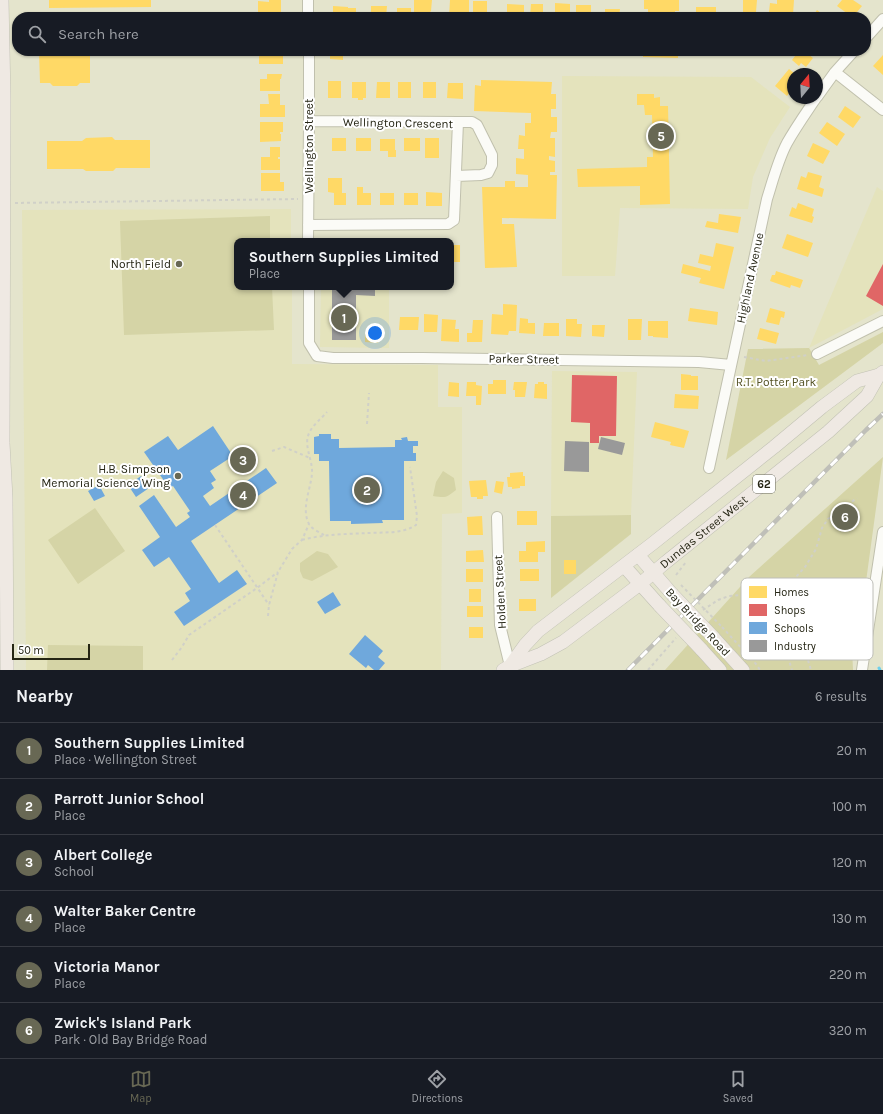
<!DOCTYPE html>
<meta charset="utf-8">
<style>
:root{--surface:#171b24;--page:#242831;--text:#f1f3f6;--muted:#9ea1a6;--line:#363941;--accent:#686854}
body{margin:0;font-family:Karla,sans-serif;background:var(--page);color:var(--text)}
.compass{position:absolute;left:787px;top:68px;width:36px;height:36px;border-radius:50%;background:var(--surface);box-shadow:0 1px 3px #0004;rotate:18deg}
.scale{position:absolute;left:12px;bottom:10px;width:78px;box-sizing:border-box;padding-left:4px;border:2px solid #252514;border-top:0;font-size:11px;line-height:14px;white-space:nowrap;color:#252514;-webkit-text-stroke:3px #fff;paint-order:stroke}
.you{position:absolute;left:375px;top:333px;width:14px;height:14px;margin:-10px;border:3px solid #fff;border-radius:50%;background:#1a73e8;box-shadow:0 0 0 6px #1a73e833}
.badge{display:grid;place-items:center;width:26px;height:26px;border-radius:50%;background:var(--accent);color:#fff;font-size:13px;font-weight:700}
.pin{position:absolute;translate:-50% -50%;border:2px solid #fff;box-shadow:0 1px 4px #0006}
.popup{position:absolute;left:234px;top:238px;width:220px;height:52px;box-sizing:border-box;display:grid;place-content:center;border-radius:8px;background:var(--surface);filter:drop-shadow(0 1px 3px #0005);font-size:13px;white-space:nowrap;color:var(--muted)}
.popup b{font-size:15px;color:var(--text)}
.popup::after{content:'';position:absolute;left:50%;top:100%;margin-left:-8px;border:8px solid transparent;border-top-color:var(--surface)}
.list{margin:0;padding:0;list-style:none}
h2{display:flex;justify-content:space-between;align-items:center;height:52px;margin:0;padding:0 16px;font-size:17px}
h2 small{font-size:13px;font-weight:400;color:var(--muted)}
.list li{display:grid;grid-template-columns:26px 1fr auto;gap:12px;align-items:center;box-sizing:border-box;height:56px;padding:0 16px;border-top:1px solid var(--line)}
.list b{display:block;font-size:15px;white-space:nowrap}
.list p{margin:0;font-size:13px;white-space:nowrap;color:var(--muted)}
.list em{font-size:13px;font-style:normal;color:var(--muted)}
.icon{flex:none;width:22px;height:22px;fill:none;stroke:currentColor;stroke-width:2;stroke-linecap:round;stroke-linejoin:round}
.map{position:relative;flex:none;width:883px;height:670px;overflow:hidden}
.search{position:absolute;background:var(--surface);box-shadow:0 1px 3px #0004;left:12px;right:12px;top:12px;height:44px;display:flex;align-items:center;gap:10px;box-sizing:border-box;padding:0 14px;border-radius:16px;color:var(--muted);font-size:15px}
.sheet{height:388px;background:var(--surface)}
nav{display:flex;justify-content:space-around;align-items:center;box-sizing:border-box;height:56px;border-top:1px solid var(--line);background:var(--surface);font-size:11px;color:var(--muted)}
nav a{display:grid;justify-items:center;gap:2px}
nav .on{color:var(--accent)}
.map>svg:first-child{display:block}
.built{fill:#e4e3bc}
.green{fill:#d5d4a6}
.homes{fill:#ffd966}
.shops{fill:#e06666}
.schools{fill:#6fa8dc}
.industry{fill:#999}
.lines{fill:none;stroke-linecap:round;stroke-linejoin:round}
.stream{stroke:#6ed0ec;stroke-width:3}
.minor-casing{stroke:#c0c0ad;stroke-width:12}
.major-casing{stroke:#c2c2b5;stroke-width:14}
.path{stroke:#d0d0c8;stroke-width:2;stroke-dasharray:3 3;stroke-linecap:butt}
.minor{stroke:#fbfbf7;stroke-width:10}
.major{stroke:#efe9e3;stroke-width:13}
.rail-casing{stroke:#bfbfb8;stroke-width:4.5}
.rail{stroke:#fff;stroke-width:3;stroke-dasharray:9;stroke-linecap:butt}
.major-bridge-casing{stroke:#c2c2b5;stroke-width:14;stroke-linecap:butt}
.path-bridge{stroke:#d0d0c8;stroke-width:2;stroke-dasharray:3 3;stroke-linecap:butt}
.major-bridge{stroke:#efe9e3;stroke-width:13}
.poi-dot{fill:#686854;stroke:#fff;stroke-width:1.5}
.labels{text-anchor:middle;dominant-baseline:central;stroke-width:4;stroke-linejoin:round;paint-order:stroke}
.shield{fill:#fff;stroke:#66665a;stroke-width:1}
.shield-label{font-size:11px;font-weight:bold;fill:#252514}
.street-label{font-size:12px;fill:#252514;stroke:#fff}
.poi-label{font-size:12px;fill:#252514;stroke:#fff;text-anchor:end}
.park-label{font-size:12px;fill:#535123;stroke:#fff}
.key{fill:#fff;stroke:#bebeb8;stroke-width:1}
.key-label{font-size:11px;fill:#252514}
</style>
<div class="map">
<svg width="883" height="670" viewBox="0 0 883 670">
<rect width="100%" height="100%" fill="#e4e4cc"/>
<path class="built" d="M562,76L751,77L790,107L770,138L753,177L748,209L620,208L615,276H562Z
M877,187L883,191V309L809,348Z
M291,209V241H237V287H292V364L438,365V407H462V513L442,514L441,670H26L22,210Z
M321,287H389V348L320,347Z
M552,371L637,372L631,515L551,516Z"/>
<path class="green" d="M270,216V241H237V287H272L274,330L124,335L120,221Z
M883,332V343L726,460L748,349L809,348L819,365Z
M883,457L862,611L852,648L853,670H665L749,577Z
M443,471L454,478L456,490C446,498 446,498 433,496L436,482Z
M95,508L125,551L78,584L48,540Z
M631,515V534L551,598V516Z
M317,551L328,554L338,567L312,581L303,578L300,571V563Z
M48,645L143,646V670H47Z"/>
<path class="homes" d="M49,0H151V7L49,8Z
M269,0H281V14H258V1L269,2Z
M414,0H432L431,11L430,12V17H414Z
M450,0H469V17H449Z
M644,0H679V11H675V17H648V9H644Z
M743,0H757L756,12H758V17H743Z
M777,0H794L793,15L769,12L770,3L777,4Z
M842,0H853L862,6L853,17H852L837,6Z
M473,1H487V16L473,15Z
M555,3L570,4V17H555Z
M507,4L524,5V17H507Z
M531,4H543V17H530Z
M576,5H591V17H576Z
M333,6L348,7V8H356V15H348V17H333Z
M371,6H387L386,17H365V15H371Z
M696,7H716V15H725V17H696Z
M397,8H411V17H389V13H397Z
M605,9H620L619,17H605Z
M817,10L826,17H812Z
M39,51H90V83H80L77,86H53L50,83H40Z
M259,51H283V64H259Z
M330,51H343V60L330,59Z
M643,51H678V58L643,57Z
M799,51H804L813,58L806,67L801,63L799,66L792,60Z
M883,55V75L873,66Z
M789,69L795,74H793V88L787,96L775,86Z
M267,74H282L281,79H280V91H260V79H267Z
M481,80L552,82L551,94H556V109H551V117H557V132H551L550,138H555V157L549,156V160L555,161V172H550V175H557L556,219L502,218V224H514L517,267L485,268L482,187H505V181H515V187H528V175L516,174V158L524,159V149H518L519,135L525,136V123H531V113L474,111L475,85L481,86Z
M328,81H341V98H328Z
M352,82H366V98H363V100H358V98H352Z
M377,82H390V98H376Z
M398,82H411V98H398Z
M423,82H436V98H423Z
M448,83H463V99L447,98Z
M268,94H280V105H285V117H260V104H269Z
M637,94H654V98L660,97V106H668L670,204L640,205V186L578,187L577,169L647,167V157H653L652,115H645L644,105H637Z
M845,106L861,117L853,128L838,117Z
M260,122H283V132H280V134H281V141L260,142Z
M827,122L845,134L837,146L819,133Z
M112,137L115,140H150V168H116L113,171H86L83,169H47V141H82L86,138Z
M332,138H346V151H332Z
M356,138H371V151H356Z
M404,138H420V151H404Z
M425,138H439V158H425Z
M380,139H395V150H396V157H388V151H380Z
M813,143L830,151L823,164L807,156Z
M270,147H280V157H278V159H280V170H261V157H270Z
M808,172L822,176L819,187L824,189L822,197L797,189L801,176L806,178Z
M261,173H280V182H284V191H261Z
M328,178H342V193H346V205H334V193L328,192Z
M357,187H363V193H371V205H357Z
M426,192L442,193V206H426Z
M380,193H394V205H380Z
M404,193H418V205H404Z
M798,203L814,209L812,216L814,217L812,223L789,216L792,207L796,209Z
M719,214L741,217L738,233L705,227L707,221L718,223Z
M787,234L813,243L808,257L782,248Z
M716,243L734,247L724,289L699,283L701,278L681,273L683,264L710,271L711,266L698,263L700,254L713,257Z
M451,245H460V262H451Z
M776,271L803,280L800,288L791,285L790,288L770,281L772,275H775Z
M503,304L517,305L516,331H509L508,335L491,334L492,314L503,315Z
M690,308L718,312L717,325L688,321Z
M770,308L785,312L784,318L781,317L779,325L766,322Z
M424,314L438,315L437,332H424Z
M400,317H419L418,330H399Z
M520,318L528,319V323H535V334L519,333Z
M442,319L456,320L455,329H459V342L441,341Z
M566,319H577V324H582L581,337L566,336Z
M628,319H642L641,340H628Z
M473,320H483L482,342H467V333H472Z
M648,321H668V338L653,337V336H648Z
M544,323H559V336H543Z
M592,325H605L604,337L592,336Z
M760,328L779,333L776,344L757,339Z
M365,332L379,333L378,343L365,342Z
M681,374L691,375V376H698V390H681Z
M493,380H506V394H488V384H493Z
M449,382L459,383V397L448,396Z
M467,382H476V385L482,386L481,405H476V396H466Z
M514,382H527L525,397H515V390H513Z
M538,382H544V384H547V399L534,398L535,384H538Z
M675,394L699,396L698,409L674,408Z
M655,422L689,431L684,448L670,445L671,442L651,437Z
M523,472V476H525V486H520V488L512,489V487H508L507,477H510V473Z
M486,480L488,496H483V499H477V497H471L469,481Z
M496,481L504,482L502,494L494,492Z
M517,511H537V525H517Z
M482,516L483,535H468L467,517Z
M545,541V552H538V562H519V551H526V542Z
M483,550L484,562H466V551Z
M564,560H576V574H564Z
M466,569H483V582H466Z
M520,569H539V581H520Z
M469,589H481V602H469Z
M519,599H536V611H519Z
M467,606H483V617H467Z
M469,627H483V638H469Z"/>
<path class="shops" d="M883,264V306L866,296Z
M572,375L617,376L616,436H599V443H590V423L571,422Z"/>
<path class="schools" d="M213,426L233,456L210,471L216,480L211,483L214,488L203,496L210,506L266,468L277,483L191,541L219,583L237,570L247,584L184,626L174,612L190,601L185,593L191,589L169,557L154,567L142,550L160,537L139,506L154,495L176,527L190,517L187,513L190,511L173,486L169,488L144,452L168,436L178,450Z
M319,434H331V439H339V448L395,447V440H402L401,438L407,437L408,441H418V446H413V453H416V461H404V520H382L383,523L351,524V521H330L329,461H319V454H314V437L319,436Z
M141,476L149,488L136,497L128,485Z
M99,485L105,496L94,501L88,491Z
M333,592L341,605L325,614L317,602Z
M365,635L383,651L378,657L385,663L379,670H374L368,665L366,668L349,654Z"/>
<path class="industry" d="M332,287H375V296L356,295V340H332Z
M601,437L625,443L622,455L598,449Z
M565,441L589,442V472L564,471Z"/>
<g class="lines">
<path class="stream" d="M879,668L880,670"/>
<g class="minor-casing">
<path id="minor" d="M308,0V17
M866,38L883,19
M835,72L883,110
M817,97L835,72L854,51
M456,176L481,175L488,173L492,165V155L477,125L472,122H458
M308,225L448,224L454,220L458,122L309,121
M308,241L309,121V51
M309,287V343L317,356L333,358H422L699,362L731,365
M817,354L883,321
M709,468L767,199C773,180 778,160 787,143C796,127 806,113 816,98
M497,517L500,625L510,666
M862,670L883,532"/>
</g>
<g class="major-casing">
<g id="major">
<path d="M2,0L4,98L3,443L6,498L7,670"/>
<path d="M638,555L672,594"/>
<path d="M624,566L660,606"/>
<path d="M713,637L743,670"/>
<path d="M701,649L720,670"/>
<path d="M510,666L525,645L538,631L652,544L774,447L822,407L857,381L879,375"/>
<path id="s1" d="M503,670L510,666L541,654L563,642L640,584L666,562L828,432L867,396L879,375L883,372"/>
</g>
</g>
<path class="path" d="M15,203L298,199
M744,357L766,361L808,355
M367,424L369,393
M272,451L284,447L310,458
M215,525L269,605
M324,535C319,532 312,529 309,524C300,507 313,485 312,469C311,458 305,446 308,436C311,426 321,419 327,412
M302,540C324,534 348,534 370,533C386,532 402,534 416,525L417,516L410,467
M676,575L686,562
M757,594L781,627L801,648L807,657L811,670
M703,610L718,600L729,596L757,594L781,588L795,578L805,567L816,549L822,528L828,519L857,498
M268,616L269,605L278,572L292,549L302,540L309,524
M722,627L756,664L760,670
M781,628L782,638L792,670
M172,660L182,647L189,635L257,588L278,572
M648,670L676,638"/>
<use href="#minor" class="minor"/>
<use href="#major" class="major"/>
<g class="rail-casing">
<path id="rail" d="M628,670L866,430L883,414"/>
</g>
<use href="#rail" class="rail"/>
<g class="major-bridge-casing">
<path id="major-bridge" d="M672,594L713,637
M660,606L701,649"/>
</g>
<path class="path-bridge" d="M681,585L722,627"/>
<use href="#major-bridge" class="major-bridge"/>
</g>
<g class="poi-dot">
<circle cx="179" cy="264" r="4"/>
<circle cx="178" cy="476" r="4"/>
</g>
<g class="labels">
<rect class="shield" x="753" y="475" width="22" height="18" rx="3"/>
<g class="shield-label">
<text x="764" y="484">62</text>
</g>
<g class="street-label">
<text transform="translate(398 123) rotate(1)">Wellington Crescent</text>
<text transform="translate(309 146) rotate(-90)">Wellington Street</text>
<text transform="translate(750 278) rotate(-78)">Highland Avenue</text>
<text transform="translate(524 359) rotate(1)">Parker Street</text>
<text stroke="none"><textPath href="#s1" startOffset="245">Dundas Street West</textPath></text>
<text transform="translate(500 592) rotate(-93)">Holden Street</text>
<text transform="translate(698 622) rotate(47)">Bay Bridge Road</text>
</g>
<g class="poi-label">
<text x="171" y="264">North Field</text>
<text x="170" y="469">H.B. Simpson<tspan x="170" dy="14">Memorial Science Wing</tspan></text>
</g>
<g class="park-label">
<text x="776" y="382">R.T. Potter Park</text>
</g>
</g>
<rect x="741" y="578" width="132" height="82" rx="6" class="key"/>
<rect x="749" y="586" width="18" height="12" fill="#ffd966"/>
<rect x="749" y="604" width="18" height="12" fill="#e06666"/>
<rect x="749" y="622" width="18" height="12" fill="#6fa8dc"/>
<rect x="749" y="640" width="18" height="12" fill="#999"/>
<g class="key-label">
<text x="774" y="596">Homes</text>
<text x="774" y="614">Shops</text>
<text x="774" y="632">Schools</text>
<text x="774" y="650">Industry</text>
</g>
</svg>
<svg class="compass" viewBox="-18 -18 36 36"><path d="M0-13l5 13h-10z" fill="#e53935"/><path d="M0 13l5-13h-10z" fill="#9ea1a6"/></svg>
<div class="scale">50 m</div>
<div class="you"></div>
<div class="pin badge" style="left:344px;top:318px">1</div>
<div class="popup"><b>Southern Supplies Limited</b>Place</div>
<div class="pin badge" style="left:367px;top:490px">2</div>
<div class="pin badge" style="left:243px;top:460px">3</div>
<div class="pin badge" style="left:243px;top:495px">4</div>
<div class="pin badge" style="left:661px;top:136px">5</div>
<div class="pin badge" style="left:845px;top:517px">6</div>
<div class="search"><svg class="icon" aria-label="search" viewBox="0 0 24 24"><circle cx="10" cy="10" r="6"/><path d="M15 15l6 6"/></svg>Search here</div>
</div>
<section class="sheet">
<h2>Nearby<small>6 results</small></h2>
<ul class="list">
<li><span class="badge">1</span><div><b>Southern Supplies Limited</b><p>Place · Wellington Street</p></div><em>20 m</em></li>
<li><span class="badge">2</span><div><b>Parrott Junior School</b><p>Place</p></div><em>100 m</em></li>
<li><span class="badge">3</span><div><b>Albert College</b><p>School</p></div><em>120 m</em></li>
<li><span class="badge">4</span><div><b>Walter Baker Centre</b><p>Place</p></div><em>130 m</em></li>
<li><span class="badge">5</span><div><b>Victoria Manor</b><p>Place</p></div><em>220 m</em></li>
<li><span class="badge">6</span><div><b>Zwick's Island Park</b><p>Park · Old Bay Bridge Road</p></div><em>320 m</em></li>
</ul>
</section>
<nav>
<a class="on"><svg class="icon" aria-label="map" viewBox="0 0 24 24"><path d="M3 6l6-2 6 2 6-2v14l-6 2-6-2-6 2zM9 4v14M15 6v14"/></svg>Map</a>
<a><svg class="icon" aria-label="directions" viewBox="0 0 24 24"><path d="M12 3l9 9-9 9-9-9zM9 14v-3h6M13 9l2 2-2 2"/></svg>Directions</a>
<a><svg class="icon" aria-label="saved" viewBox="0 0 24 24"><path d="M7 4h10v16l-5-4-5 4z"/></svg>Saved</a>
</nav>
